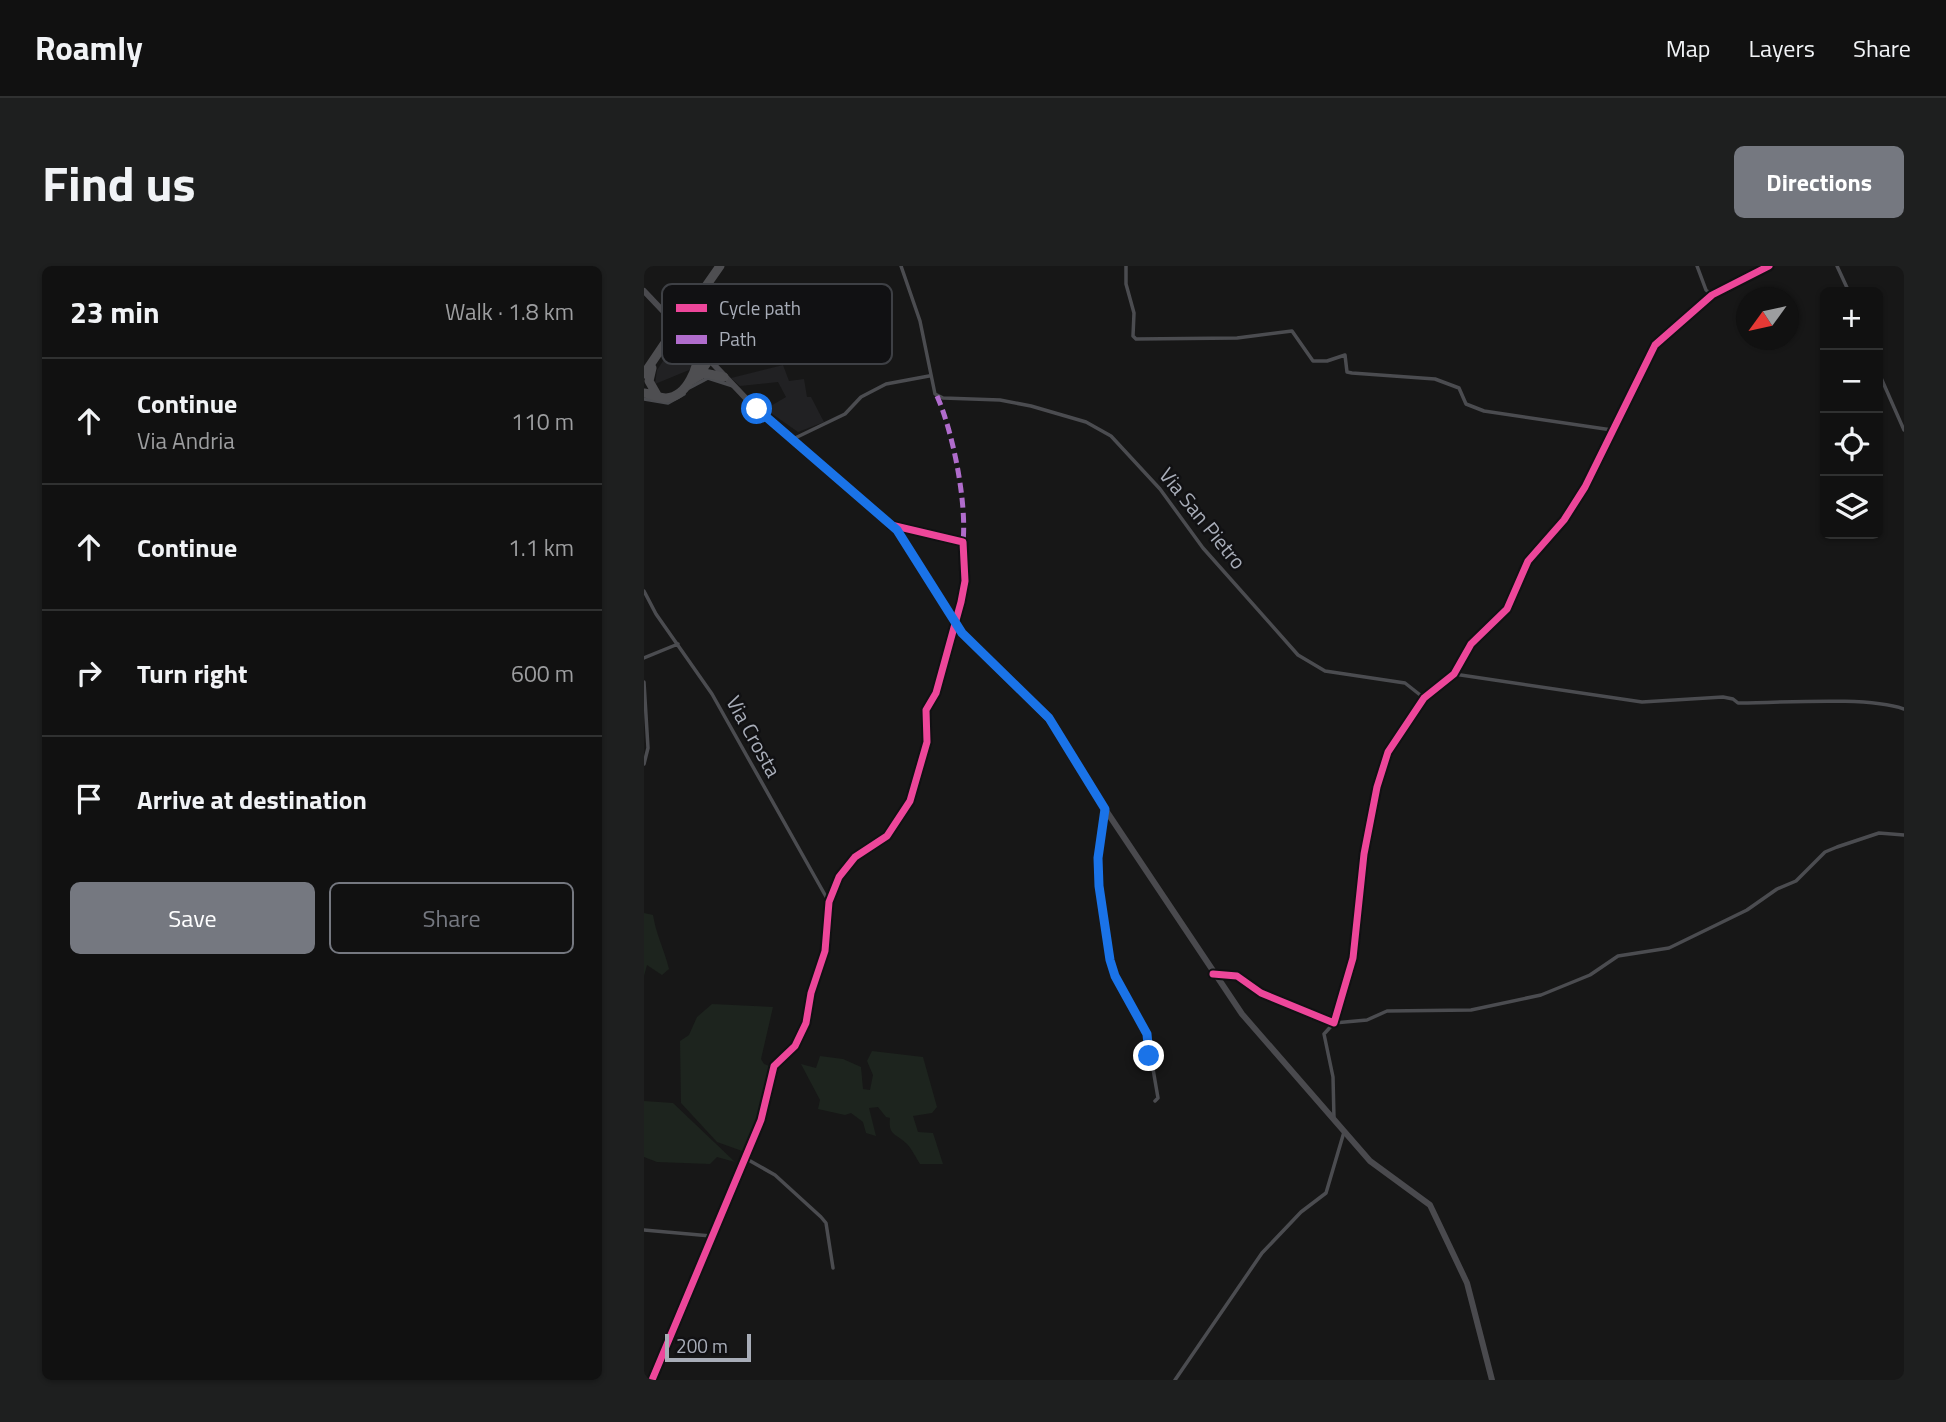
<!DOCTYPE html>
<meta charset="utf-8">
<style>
:root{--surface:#111;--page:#1e1f1f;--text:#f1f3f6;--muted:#9c9d9f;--line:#303131;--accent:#757880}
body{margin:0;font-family:"Titillium Web",sans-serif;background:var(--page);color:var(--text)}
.controls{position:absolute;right:21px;top:21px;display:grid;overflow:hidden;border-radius:10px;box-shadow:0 2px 5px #0004}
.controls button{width:63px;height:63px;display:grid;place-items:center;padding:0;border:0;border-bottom:2px solid var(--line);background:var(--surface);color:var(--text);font:35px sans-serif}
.compass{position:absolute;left:1092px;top:21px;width:63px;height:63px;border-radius:50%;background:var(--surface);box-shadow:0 2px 5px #0004;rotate:237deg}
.scale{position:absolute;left:21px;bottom:18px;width:86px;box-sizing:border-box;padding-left:7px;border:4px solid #a8adb8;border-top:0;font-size:19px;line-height:24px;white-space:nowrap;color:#a8adb8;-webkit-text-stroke:5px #111113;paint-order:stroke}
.stop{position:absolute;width:21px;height:21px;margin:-16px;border:5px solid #1a73e8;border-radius:50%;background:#fff}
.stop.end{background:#1a73e8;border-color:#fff;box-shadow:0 2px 7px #0008}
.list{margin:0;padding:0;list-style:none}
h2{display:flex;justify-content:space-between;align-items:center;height:91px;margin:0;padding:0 28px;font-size:30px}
h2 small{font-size:23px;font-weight:400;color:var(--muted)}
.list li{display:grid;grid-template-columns:46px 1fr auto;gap:21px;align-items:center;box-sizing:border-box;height:126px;padding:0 28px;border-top:2px solid var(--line)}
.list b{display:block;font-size:26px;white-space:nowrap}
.list p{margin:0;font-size:23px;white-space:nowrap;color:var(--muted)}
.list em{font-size:23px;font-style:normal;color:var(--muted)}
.actions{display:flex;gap:14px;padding:21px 28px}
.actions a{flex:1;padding:16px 0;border:2px solid var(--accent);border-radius:10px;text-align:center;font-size:24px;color:var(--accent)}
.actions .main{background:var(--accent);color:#fff}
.icon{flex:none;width:38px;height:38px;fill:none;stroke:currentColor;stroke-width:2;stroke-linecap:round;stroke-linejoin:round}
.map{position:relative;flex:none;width:1260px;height:1114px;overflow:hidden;border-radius:10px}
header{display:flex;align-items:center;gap:42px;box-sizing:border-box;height:98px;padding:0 35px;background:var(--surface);border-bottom:2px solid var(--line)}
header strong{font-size:33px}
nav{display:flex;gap:38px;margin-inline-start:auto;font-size:24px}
.intro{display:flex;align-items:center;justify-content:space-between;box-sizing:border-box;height:168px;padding:0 42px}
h1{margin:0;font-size:49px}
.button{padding:18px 32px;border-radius:10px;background:var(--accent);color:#fff;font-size:24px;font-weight:700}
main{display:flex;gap:42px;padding:0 42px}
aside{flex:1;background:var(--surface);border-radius:10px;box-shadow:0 2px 5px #0004}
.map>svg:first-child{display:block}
.built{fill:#212123}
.green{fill:#1d241e}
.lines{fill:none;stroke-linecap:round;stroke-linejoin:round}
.street{stroke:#4b4c50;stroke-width:3.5}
.secondary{stroke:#4a4a4e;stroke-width:6}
.highway{stroke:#4e4e51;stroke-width:9}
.highway-bridge{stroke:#4e4e51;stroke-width:9}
.quiet{stroke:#b06ccc;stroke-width:5;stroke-dasharray:10 5;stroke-linecap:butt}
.cycleway-casing{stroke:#111113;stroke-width:11}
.cycleway{stroke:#ed469a;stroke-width:7}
.route{stroke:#1a73e8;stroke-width:9}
.labels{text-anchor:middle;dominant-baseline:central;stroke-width:5;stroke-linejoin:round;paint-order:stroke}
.street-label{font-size:21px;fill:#a8adb8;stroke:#111113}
.key{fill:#111113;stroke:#3e4045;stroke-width:2}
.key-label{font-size:19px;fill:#a8adb8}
</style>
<header>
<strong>Roamly</strong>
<nav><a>Map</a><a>Layers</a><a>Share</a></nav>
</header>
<div class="intro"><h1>Find us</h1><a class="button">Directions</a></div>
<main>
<aside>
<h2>23 min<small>Walk · 1.8 km</small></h2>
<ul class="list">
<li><svg class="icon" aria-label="ahead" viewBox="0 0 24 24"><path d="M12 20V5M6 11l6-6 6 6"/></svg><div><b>Continue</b><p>Via Andria</p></div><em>110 m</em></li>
<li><svg class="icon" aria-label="ahead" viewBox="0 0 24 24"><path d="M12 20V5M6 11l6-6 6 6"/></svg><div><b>Continue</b></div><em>1.1 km</em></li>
<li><svg class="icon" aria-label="right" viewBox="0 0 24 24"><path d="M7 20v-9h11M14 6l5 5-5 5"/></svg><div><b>Turn right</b></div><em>600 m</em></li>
<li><svg class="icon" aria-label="arrive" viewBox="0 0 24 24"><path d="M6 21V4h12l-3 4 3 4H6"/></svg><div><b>Arrive at destination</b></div></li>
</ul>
<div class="actions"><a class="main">Save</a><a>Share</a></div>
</aside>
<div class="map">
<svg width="1260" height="1114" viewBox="0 0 1260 1114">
<rect width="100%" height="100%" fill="#171717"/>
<path class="built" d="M37,68L48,81L50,102L11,118L13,104Z
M139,99L145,115L160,113L163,131H167L180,156L154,166L127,147L125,141L142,131L134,116L96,120L87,112Z"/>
<path class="green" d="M0,647L9,649C12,668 20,683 25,703L18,709L3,699L0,710Z
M68,738L129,741L117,793L120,798L128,801L117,850L101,886L73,876L37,837L36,775L45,769L53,751Z
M228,785L279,791L293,841L288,847L269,850L274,866L289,867L299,898H276C272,892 268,883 263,878C252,867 244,870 246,852L242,851L234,841L225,842L232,870L222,867L219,856L207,847L201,849L174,843L176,834L157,798L172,802L176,790L199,793L217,801L219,823L226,824L229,809L223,795Z
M0,835L29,837L91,896L73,891L66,898L13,896L0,891Z"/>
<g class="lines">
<path class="street" d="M257,0L276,55L291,128L299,132L356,134L387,140L442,156L467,170L516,223L559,282L654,389L681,405L761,417L780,432
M482,0V18L490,47L489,70L492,73L593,72L648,65L669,95H683L701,89L703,106L708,107L791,113L815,122L822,138L840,145L968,164
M1053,0L1062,24L1068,29
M1193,0L1205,26
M1234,105L1260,164
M45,122L64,112L89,120
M0,133L24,137L40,128
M149,173L201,148L217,131L242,118L285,110
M0,325L12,348L68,428L185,636
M0,392L34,378
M810,408L998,436L1079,431L1089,433L1094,437C1136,437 1223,430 1260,443
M0,416L4,482L0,498
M460,545L454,592L455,620L466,694L471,710L503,768L514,832L511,835
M571,708L593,710L617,727L690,757L709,692L720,588L733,521L744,486L780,432L810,408L827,378L863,343L884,295L920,254L941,221L1011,79L1068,29L1125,0
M690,853L689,811L680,768L690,757L723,754L743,745L827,744L897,729L946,709L974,690L1025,682L1103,644L1133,623L1152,615L1181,586L1193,581L1235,567L1260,569
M101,892L131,909L177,951L182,957L189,1002
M0,964L67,970
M8,1114L117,854L130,800L151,780L162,757L167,727L181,685L185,636L195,611L211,591L243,570L266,535L283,476L282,444L292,427L317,336L321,315L319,276L249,259
M531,1114L618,987L657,946L682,927L700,866"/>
<path class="secondary" d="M0,25L112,143L253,264L319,367L411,460L461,543L598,748L726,895L786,939L823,1017L848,1114"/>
<path class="highway" d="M39,53L76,0
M8,102L5,115L13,129
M56,107L65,94
M0,108L25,71
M46,115L60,107L80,111
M0,127C7,128 15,132 22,132C44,131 54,100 55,83"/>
<path class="highway-bridge" d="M22,70L35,52"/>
<path class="quiet" d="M293,130C309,166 323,237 319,276"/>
<g class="cycleway-casing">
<path id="cycleway" d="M569,708L593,710L617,727L690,757L709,692L720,588L733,521L744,486L780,432L810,408L827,378L863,343L884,295L920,254L941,221L1011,79L1068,29L1125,0
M8,1114L117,854L130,800L151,780L162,757L167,727L181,685L185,636L195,611L211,591L243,570L266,535L283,476L282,444L292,427L317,336L321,315L319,276L247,259"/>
</g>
<use href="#cycleway" class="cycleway"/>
</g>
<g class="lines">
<path class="route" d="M113,143L253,264L318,367L405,452L461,543L454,592L455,620L466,694L471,710L503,768L505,790"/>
</g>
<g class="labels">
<g class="street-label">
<text transform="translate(559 252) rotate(51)">Via San Pietro</text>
<text transform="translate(110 470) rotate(61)">Via Crosta</text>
</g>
</g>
<rect x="18" y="18" width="230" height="80" rx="10" class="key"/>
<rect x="32" y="38" width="31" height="8" fill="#ed469a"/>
<rect x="32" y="69" width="31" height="9" fill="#b06ccc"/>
<g class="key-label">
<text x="75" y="49">Cycle path</text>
<text x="75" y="80">Path</text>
</g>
</svg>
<div class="controls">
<button>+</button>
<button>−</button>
<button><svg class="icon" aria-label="locate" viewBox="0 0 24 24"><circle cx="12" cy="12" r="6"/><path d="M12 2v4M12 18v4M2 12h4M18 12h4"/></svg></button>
<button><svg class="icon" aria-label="layers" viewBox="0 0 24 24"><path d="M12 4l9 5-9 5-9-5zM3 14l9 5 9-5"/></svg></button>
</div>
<svg class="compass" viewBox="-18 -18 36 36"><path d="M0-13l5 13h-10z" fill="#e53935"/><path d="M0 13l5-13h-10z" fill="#9c9d9f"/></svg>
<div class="scale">200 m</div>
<div class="stop" style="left:113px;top:143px"></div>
<div class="stop end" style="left:505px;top:790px"></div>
</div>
</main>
